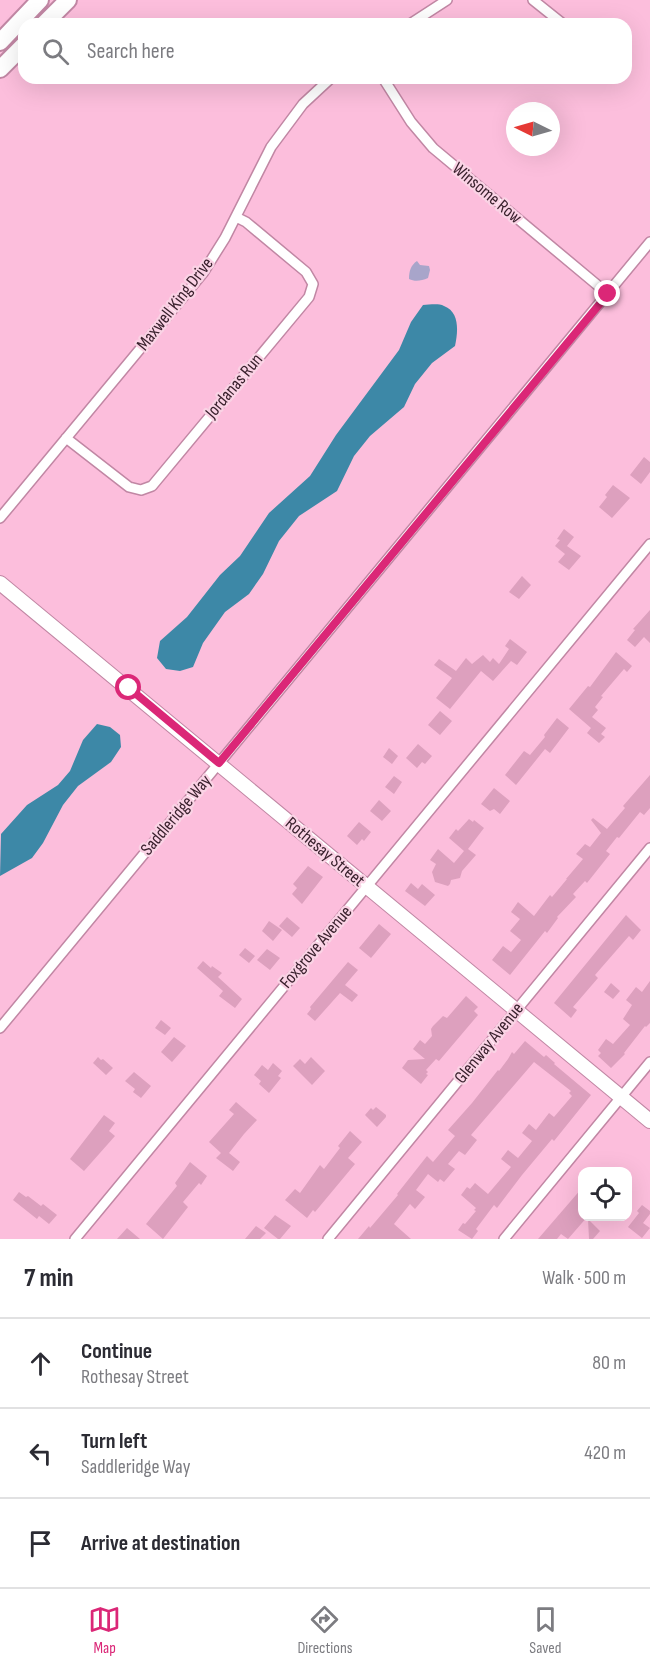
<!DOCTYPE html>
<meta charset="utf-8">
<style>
:root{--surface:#fff;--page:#f7f7f7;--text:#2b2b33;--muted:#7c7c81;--line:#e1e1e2;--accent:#db2777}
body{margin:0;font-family:"Sofia Sans Condensed",sans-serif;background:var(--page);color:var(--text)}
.controls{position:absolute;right:18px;bottom:18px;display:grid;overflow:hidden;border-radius:12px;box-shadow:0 6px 24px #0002}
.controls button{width:54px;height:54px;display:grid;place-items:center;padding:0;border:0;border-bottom:2px solid var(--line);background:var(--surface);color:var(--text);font:30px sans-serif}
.compass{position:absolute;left:506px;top:102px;width:54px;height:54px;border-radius:50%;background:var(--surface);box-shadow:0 6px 24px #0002;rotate:275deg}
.stop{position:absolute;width:18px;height:18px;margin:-14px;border:4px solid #db2777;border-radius:50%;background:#fff}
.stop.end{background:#db2777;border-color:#fff;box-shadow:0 2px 6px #0008}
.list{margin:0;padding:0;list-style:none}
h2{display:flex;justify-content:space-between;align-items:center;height:78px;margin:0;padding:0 24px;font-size:26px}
h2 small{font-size:20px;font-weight:400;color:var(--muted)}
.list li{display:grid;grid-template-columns:39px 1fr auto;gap:18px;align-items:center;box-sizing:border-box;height:90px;padding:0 24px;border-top:2px solid var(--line)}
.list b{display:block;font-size:22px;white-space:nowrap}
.list p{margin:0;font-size:20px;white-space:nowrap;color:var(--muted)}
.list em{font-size:20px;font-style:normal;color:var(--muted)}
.icon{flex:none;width:33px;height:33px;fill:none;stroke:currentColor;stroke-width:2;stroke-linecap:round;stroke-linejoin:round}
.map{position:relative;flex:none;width:650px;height:1239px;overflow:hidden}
.search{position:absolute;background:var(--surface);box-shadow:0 6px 24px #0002;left:18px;right:18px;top:18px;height:66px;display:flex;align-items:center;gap:15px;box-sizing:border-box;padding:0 21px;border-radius:18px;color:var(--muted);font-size:22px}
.sheet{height:348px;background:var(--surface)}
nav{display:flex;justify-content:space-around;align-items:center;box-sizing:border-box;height:84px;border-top:2px solid var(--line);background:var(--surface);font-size:16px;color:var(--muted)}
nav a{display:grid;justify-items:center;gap:3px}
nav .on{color:var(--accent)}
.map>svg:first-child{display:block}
.green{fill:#a8a5ca}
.water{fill:#3d88a7}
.building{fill:#dda0be}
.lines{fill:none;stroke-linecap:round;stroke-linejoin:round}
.street-casing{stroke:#c187a4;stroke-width:12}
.secondary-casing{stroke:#c187a4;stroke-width:16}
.highway-casing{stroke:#c187a4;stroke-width:20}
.street{stroke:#fff;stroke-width:9}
.secondary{stroke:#fff;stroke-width:14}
.highway{stroke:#fff;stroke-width:16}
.route{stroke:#db2777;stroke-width:8}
.labels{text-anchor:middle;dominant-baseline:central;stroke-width:4.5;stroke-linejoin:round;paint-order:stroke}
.street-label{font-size:18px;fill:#39212d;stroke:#fad3e5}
</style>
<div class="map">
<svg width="650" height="1239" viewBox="0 0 650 1239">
<rect width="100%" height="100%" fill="#fcbedc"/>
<path class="green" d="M417,261L420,265L429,266L430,270L428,278C421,281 415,282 409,279C409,271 411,265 417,261Z"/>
<path class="water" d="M423,305C429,305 438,303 444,306C460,312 458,332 455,346L432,363L415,384L404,407L370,436L354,456L337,491L299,516L279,541L263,574L249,594L225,612L203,643L193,667L180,671L166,669L157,658L160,641L187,617L220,575L240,556L269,513L310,476L336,435L399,350L411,322Z
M97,724L110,727L120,735L121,747L111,762L78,786L63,805L43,843L32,858L0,876L1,834L27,805L58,785L70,771L83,740Z"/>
<path class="building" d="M644,457L650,462V472L641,484L630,475Z
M613,485L630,498L612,518L599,507L607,497L605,495Z
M564,529L574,537L567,546L581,556L569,570L558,562L565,554L555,546L560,540L557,539Z
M522,576L531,585L519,599L509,592Z
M650,610V643L644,637L635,647L627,640L635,630L633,629Z
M510,639L527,652L517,665L511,661L493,681L481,671L450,709L436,698L452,678L434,665L439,659L456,671L466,658L472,664L483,655L490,662L493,658L499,664L509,649L505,646Z
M616,652L632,666L627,672L624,669L601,696L603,697L595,707L598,710L592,717L606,728L601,734L605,737L599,743L587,733L591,728L569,709L588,686L590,687Z
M440,711L452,721L440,735L428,725Z
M557,718L569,728L550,753L545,749L516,785L505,775L524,751L530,755L545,737L544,735Z
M418,744L432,756L425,764L422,762L417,768L406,758Z
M389,748L398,756L392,764L383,757Z
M650,775V808L644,815L640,812L619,838L617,837L606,851L610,854L587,883L585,881L573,894L576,897L557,917L558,918L547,933L545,931L510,975L492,960L503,946L511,952L521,940L510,931L520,919L511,912L518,902L534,916L550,895L552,897L567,879H566L583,859L576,854L585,844L590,847L601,833L591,820L593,818L607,829L625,808L623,806Z
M394,776L402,782L394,794L385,787Z
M494,788L510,801L500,814L494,809L490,811L481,804Z
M379,800L391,811L382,821L370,811Z
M469,819L473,822L474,820L484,828L468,849L476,855L462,871L460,878L451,880L450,884L448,886L435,882L432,872L436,864L430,860L438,849L454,863L464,851L449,838L456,829L458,831Z
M359,822L371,832L364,841L362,839L357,845L347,836Z
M308,866L323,877L302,904L292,894L297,888L293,884Z
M411,883L418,889L422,884L435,895L425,906L405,891Z
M626,915L641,930L633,940L629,936L595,975L598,978L573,1007L577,1010L571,1018L554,1003Z
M287,917L300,928L292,937L279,926Z
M269,921L282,930L273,941L262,931Z
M379,924L391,934L371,958L359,948Z
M245,948L255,956L249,963L239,955Z
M267,949L280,958L270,970L257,960Z
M203,961L211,968L212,966L222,973L218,977L242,999L235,1008L219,996L223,991L197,968Z
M348,962L358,970L345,985L358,995L352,1002L340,993L315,1021L307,1014L311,1009L310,1007Z
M650,981V1023L646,1027L645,1026L624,1053L625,1054L611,1068L598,1056L601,1053L598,1050L606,1039L613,1044L630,1025L623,1019L632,1005L626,1000L636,987L642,992Z
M611,983L620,991L613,999L604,992Z
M466,996L478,1007L474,1011L478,1015L439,1061L436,1059L426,1070L428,1072L426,1074L428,1075L421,1084L402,1068L408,1060L425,1059L413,1049L420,1040L425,1044L432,1036L431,1029L433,1026L443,1016L447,1018Z
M161,1020L171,1028L165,1035L155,1028Z
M174,1037L186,1046L172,1062L161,1052Z
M525,1041L544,1057L546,1055L555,1063L554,1064L591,1095L554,1141L552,1139L522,1175L497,1208L494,1205L476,1229L478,1231L472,1239L458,1230L463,1223L465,1224L476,1211L474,1210L476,1208L461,1195L467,1187L470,1189L475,1183L488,1194L511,1167L501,1159L508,1150L518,1158L532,1141L522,1133L529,1124L536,1130L549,1113L554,1117L572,1096L569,1093L571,1091L534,1062L471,1135L477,1140L465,1155L459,1151L448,1164L455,1169L444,1182L440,1179L438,1182L428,1174L416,1190L425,1197L415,1209L410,1204L394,1224L411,1239H358L369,1226L370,1228L398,1195L397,1194L427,1156L433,1162L455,1136L448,1130L472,1103L498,1070L499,1071L508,1059L512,1052L514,1054Z
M98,1057L101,1060L103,1059L113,1068L106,1075L93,1063Z
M311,1057L325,1071L312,1085L293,1066L300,1059L305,1064Z
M273,1063L282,1071L278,1076L281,1078L269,1093L259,1084L261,1081L254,1075L262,1065L268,1070Z
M134,1072L151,1086L141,1098L133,1092L135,1089L125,1081Z
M236,1102L257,1120L244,1134L229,1153L240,1162L233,1171L216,1158L221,1153L209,1142L234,1114L229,1110Z
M376,1107L386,1115V1117L377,1127L365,1115L371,1108L373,1110Z
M104,1115L115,1123L109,1131L115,1136L84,1171L70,1159Z
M350,1131L362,1142L348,1158L355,1164L315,1212L313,1210L307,1218L285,1200L295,1189L300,1193L320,1165L324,1169L340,1148L338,1146Z
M190,1162L207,1176L201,1185L199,1183L183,1202L188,1207L163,1239L146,1224L177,1186L175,1183Z
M582,1188V1216H588L568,1239L561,1234L557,1239H538Z
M19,1192L26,1197L28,1196L41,1206L43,1204L57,1215L49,1224L39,1216L37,1219L13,1200Z
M642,1205L650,1211V1214L643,1223L650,1228L642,1238L628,1227L639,1213L637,1211Z
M275,1215L291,1226L280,1239H278L264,1228Z
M588,1219L600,1231L593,1239H589Z
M256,1226L266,1233L260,1239H245Z
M127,1228L140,1239H117Z"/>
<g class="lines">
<g class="street-casing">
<path id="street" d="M533,0L563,24
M410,24L447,0
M383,78L411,122L433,148L608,294
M66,438L129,487L141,490L152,486L309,297L313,284L306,272L246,222L236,217
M0,518L203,273L225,238L271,147L303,104L331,78
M0,1028L650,242
M75,1239L650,544
M328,1239L650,848
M504,1239L650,1062"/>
</g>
<g class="secondary-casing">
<path id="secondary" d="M0,583L650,1121"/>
</g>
<g class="highway-casing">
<path id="highway" d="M44,24L68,0
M0,42L40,0
M0,69L24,45"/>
</g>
<use href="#street" class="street"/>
<use href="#secondary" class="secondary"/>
<use href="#highway" class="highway"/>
</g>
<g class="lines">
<path class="route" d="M129,688L219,763L608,294"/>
</g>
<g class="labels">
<g class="street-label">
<text transform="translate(487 193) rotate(40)">Winsome Row</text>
<text transform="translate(175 304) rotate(-52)">Maxwell King Drive</text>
<text transform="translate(234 386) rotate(-50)">Jordanas Run</text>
<text transform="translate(176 815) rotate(-50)">Saddleridge Way</text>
<text transform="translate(325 852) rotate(40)">Rothesay Street</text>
<text transform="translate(316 947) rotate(-50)">Foxgrove Avenue</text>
<text transform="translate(489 1043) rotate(-51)">Glenway Avenue</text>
</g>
</g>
</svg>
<div class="controls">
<button><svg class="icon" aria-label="locate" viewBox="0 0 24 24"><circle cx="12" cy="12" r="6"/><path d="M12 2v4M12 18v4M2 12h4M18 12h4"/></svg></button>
</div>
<svg class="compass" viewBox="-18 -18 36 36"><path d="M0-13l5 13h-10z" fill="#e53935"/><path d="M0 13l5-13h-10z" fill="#7c7c81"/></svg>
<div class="stop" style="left:129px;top:688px"></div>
<div class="stop end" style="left:608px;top:294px"></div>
<div class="search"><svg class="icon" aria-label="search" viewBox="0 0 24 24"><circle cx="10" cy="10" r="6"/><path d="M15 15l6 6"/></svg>Search here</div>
</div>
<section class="sheet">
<h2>7 min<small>Walk · 500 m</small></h2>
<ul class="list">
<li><svg class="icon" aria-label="ahead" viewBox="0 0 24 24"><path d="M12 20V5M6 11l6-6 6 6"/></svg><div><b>Continue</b><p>Rothesay Street</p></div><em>80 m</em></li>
<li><svg class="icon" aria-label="left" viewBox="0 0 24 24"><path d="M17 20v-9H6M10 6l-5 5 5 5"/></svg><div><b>Turn left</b><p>Saddleridge Way</p></div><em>420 m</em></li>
<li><svg class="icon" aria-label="arrive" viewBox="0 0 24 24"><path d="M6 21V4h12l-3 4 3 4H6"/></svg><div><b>Arrive at destination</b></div></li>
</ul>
</section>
<nav>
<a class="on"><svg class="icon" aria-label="map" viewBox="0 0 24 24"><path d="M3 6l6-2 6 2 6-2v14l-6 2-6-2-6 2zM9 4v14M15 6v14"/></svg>Map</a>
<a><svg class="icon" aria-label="directions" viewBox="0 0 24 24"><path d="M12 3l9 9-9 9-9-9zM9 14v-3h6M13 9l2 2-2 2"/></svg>Directions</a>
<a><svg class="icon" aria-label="saved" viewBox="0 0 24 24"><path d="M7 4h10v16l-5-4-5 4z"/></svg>Saved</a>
</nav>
